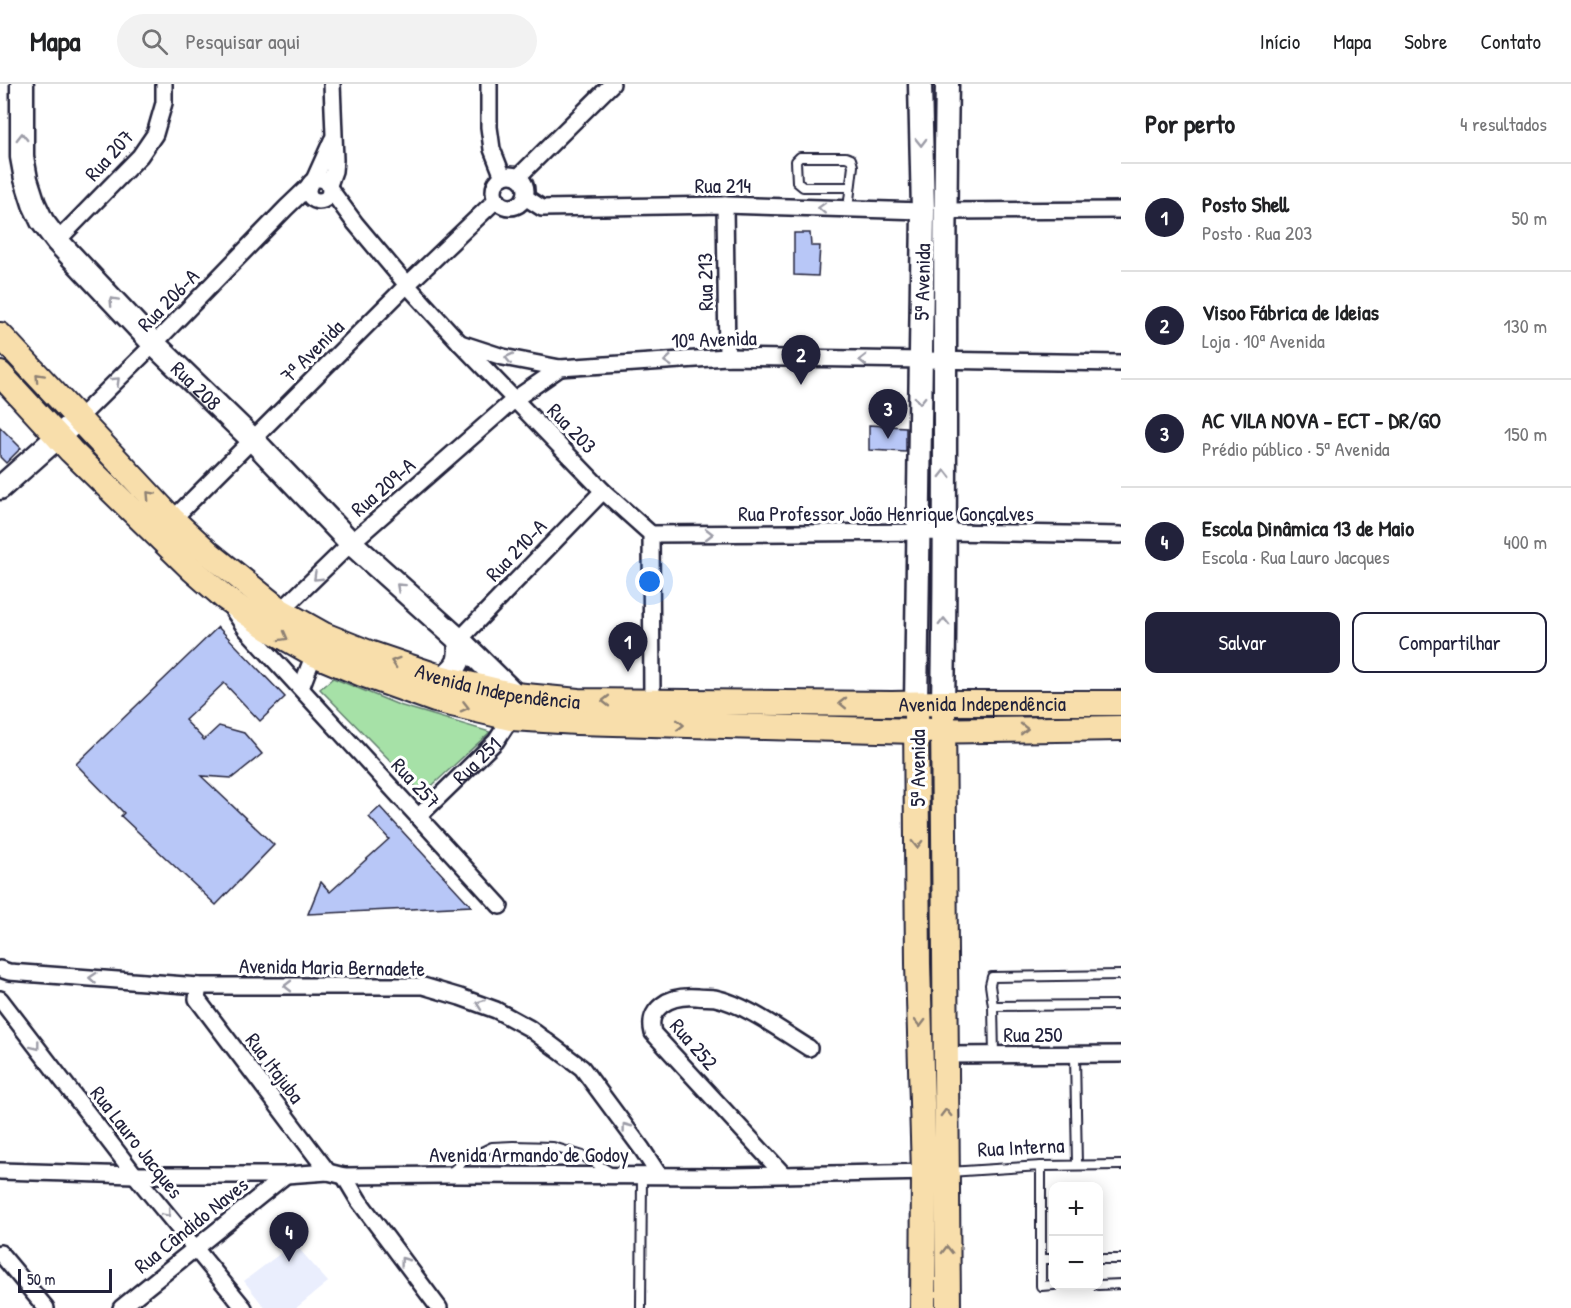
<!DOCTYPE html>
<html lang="pt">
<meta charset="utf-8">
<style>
:root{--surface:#fff;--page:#f2f2f2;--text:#202124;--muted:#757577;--line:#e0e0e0;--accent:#22223b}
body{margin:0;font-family:"Patrick Hand",sans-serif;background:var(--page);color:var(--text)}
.controls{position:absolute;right:18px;bottom:18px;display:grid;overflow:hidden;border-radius:12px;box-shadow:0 3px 15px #0003}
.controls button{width:54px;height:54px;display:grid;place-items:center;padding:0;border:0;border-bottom:2px solid var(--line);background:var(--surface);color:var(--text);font:30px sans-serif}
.scale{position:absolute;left:18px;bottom:15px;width:94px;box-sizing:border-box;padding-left:6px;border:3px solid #22223b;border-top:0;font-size:16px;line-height:21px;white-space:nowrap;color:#22223b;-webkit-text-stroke:4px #fff;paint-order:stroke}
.you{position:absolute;left:650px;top:498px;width:21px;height:21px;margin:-15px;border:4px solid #fff;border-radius:50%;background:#1a73e8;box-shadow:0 0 0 9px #1a73e833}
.badge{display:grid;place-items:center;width:39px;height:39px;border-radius:50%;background:var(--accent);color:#fff;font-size:20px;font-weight:700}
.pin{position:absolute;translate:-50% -50px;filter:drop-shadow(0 2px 3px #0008)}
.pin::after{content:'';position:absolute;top:32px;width:21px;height:18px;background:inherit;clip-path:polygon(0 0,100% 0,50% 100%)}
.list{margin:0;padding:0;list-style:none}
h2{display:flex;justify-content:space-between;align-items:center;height:78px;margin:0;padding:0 24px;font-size:26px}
h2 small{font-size:20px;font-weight:400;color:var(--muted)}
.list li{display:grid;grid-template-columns:39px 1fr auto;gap:18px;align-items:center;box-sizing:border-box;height:108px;padding:0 24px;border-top:2px solid var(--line)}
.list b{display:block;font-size:22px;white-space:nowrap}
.list p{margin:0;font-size:20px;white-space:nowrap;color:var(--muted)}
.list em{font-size:20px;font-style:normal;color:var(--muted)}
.actions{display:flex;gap:12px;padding:18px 24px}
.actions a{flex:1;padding:14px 0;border:2px solid var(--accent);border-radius:12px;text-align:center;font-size:21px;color:var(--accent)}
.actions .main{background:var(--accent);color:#fff}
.icon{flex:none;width:33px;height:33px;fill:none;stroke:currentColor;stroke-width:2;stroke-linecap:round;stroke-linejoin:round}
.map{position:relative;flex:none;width:1121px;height:1224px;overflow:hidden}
header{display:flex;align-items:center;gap:36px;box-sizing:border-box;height:84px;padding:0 30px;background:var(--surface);border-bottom:2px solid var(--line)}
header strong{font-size:28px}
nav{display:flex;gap:33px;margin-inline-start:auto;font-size:21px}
.search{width:420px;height:54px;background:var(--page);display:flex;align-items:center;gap:15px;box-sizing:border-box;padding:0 21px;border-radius:33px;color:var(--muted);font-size:22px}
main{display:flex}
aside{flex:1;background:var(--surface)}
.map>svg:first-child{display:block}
.built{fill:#eaeefd}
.green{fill:#a6e1a7;stroke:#648271;stroke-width:1.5}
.building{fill:#b8c7f7;stroke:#22223b;stroke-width:1.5}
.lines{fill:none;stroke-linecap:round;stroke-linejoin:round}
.lane-casing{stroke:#22223b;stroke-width:12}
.street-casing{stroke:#22223b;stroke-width:20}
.secondary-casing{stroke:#22223b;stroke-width:27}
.primary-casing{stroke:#22223b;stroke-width:28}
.lane{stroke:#fff;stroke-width:8}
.street{stroke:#fff;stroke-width:15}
.secondary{stroke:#fff;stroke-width:22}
.primary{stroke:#f8deab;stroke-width:24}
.oneway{stroke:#9c9ca7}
.oneway2{stroke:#8d8073}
.labels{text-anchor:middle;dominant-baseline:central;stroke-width:6;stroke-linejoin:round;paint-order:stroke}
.street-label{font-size:21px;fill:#22223b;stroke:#fff}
</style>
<header>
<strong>Mapa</strong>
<div class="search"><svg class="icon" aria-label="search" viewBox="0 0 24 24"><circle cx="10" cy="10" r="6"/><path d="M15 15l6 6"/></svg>Pesquisar aqui</div>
<nav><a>Início</a><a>Mapa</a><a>Sobre</a><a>Contato</a></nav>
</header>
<main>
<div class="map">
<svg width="1121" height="1224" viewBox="0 0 1121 1224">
<rect width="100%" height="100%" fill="#fff"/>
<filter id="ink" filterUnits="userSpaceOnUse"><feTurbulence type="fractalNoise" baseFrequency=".0167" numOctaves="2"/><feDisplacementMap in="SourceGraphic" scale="12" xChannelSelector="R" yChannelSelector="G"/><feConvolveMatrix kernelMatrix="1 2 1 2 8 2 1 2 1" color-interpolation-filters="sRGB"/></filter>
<g filter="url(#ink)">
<path class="built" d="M294,1159L328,1198L296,1224H265L244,1197Z"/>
<path class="green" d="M333,594L399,621L490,648L423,710L320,605Z"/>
<path class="building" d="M794,149H810L811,162H820L818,192L794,191Z
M869,341L906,343V368L869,366Z
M0,343L21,364L6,379L0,373Z
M218,543L285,613L260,637L224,599L185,636L204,656L219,642L244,649L262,670L232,694L201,692L274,761L216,821L121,732L124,729L76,680Z
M380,723L471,822L308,830L321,798L330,808L389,755L369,733Z"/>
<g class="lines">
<g class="lane-casing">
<path id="lane" d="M848,125L853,82L851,75L846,73H800L796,77L797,98L803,103H850
M993,922L990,901L992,893L1121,891
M994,971L993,922L1121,921
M1075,971L1077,1081
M949,1088L1041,1082L1121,1081
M449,1090L465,1076L492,1063L513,1062L553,1063L583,1072L612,1089
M1041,1175V1082
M1054,1175H1041V1202L1054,1201
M1098,1175H1121
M1098,1201L1121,1200
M641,1224L642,1091"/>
</g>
<g class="street-casing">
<g id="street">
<path d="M489,0V43L492,65L503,93"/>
<circle cx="510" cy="107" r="16"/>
<path d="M518,93L612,0"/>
<circle cx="319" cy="106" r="11"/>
<path d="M314,96L332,56"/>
<path d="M329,101L334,87L335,76L332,0"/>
<path d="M330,105L355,139L407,201L460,259L603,407L651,450L652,616"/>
<path d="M525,113L542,124L725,121L923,127"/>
<path d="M725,121L727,273"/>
<path d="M944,127L1121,126"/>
<path d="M57,157L140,72L155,50L164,19V0"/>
<path d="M460,259L503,273L560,284L727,273L1121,279"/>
<path d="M78,335L154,260L286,124L309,102"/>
<path d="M168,440L407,201L497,115"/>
<path d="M651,450L944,448L1121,451"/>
<path d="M233,526L246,545L500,822"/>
<path d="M281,527L351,459L515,315L560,284"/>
<path d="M459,556L603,407"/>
<path d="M301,604L314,570"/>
<path id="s1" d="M419,732L496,657L511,634"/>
<path d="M0,885L9,888L199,902H423L460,913L496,926L529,944L582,984L642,1065L659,1091"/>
<path d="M199,902L197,915L328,1088"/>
<path d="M0,915L135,1091L244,1224"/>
<path d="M945,971L1121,970"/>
<path d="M0,1087L135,1091H286L328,1088L344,1092L449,1091L733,1092L932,1088"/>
<path d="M783,1090L653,949C650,937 652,929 662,921C672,913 685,912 697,913C703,914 710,913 715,914C745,920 783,948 809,964"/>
<path d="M344,1092L359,1117L439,1224"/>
<path d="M0,1169L46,1224"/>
<path d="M121,1224L286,1091"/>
</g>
</g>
<g class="secondary-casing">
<g id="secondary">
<path id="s2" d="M22,0V73L26,95L34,120L42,137L57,157L154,260L253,356L351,459L459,556L515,611L514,618"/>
<path d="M0,404L78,335"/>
<path d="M443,594C460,581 461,576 459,556"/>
<path d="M943,619C947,412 943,206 947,0"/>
<path d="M916,620L923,127L920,0"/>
</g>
</g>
<g class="primary-casing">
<g id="primary">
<path id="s3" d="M0,251L172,435L210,470L281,527L324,551L369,569L443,594L515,611L578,617L892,620L943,619H1121"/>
<path d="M0,290L71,367L193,486L224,513L268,544L314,570L362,590L435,616L511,634L577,638L917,647L1121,644"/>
<path d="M943,630L948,1224"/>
<path d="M916,632L918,880L924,1088L923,1224"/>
</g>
</g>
<use href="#lane" class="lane"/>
<use href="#street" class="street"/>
<use href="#secondary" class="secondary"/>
<use href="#primary" class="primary"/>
</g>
<defs><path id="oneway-chevron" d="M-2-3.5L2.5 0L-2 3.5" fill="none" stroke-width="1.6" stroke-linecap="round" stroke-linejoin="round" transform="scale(1.5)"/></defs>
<g class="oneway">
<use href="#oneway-chevron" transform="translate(22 53) rotate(-90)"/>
<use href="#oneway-chevron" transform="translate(921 58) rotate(89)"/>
<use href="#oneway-chevron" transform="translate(822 124) rotate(-178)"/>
<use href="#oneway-chevron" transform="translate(113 217) rotate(-133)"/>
<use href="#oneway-chevron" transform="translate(509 274) rotate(-167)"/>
<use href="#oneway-chevron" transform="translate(863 276) rotate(-179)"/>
<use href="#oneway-chevron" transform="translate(668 277) rotate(176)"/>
<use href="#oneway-chevron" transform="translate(116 297) rotate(-44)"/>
<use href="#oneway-chevron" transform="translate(920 316) rotate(91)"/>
<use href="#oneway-chevron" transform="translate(945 390) rotate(-90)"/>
<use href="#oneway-chevron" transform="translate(709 450)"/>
<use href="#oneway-chevron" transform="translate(317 493) rotate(136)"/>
<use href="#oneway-chevron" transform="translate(400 503) rotate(-138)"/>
<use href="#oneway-chevron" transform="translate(944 538) rotate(-90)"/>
<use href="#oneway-chevron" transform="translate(93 894) rotate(-176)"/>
<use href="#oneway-chevron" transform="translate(288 902) rotate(180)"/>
<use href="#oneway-chevron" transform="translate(480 920) rotate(-160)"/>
<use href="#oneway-chevron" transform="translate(36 962) rotate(52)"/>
<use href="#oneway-chevron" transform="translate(626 1043) rotate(-127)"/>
<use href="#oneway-chevron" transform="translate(167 1129) rotate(50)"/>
<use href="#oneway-chevron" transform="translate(404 1177) rotate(-127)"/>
</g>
<g class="oneway2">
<use href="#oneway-chevron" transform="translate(39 293) rotate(-133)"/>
<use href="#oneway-chevron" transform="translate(150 411) rotate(-133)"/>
<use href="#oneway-chevron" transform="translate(284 553) rotate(29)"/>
<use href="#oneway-chevron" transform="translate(395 578) rotate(-162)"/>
<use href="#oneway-chevron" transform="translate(606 617) rotate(180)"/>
<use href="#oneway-chevron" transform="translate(843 619) rotate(-179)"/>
<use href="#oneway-chevron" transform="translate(465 623) rotate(14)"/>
<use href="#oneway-chevron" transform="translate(680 641) rotate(1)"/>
<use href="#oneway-chevron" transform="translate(1024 645) rotate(-1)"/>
<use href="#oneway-chevron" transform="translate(917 760) rotate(89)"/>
<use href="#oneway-chevron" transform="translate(920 939) rotate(89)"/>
<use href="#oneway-chevron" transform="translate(946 1029) rotate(-91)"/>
<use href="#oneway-chevron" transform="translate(947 1166) rotate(-91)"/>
</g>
</g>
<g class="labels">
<g class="street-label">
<text transform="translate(109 71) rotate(-48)">Rua 207</text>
<text x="723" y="101">Rua 214</text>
<text transform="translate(705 198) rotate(-91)">Rua 213</text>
<text transform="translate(922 198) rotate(-89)">5ª Avenida</text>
<text transform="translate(168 216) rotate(-46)">Rua 206-A</text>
<text transform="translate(714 255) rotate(-2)">10ª Avenida</text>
<text transform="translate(312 267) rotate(-45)">7ª Avenida</text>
<text stroke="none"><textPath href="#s2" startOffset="366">Rua 208</textPath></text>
<text transform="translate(572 344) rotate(46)">Rua 203</text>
<text transform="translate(383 403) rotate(-41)">Rua 209-A</text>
<text x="886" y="429">Rua Professor João Henrique Gonçalves</text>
<text transform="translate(516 466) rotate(-46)">Rua 210-A</text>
<text stroke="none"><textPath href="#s3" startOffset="626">Avenida Independência</textPath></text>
<text stroke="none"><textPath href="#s3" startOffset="1112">Avenida Independência</textPath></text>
<text stroke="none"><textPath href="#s1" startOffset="80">Rua 251</textPath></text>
<text transform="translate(917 684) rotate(-90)">5ª Avenida</text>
<text transform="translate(416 699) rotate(47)">Rua 257</text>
<text transform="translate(332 883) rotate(1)">Avenida Maria Bernadete</text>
<text x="1033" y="950">Rua 250</text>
<text transform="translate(694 960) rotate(49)">Rua 252</text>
<text transform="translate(275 984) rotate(53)">Rua Itajuba</text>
<text transform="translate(137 1058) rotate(52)">Rua Lauro Jacques</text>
<text transform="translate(1021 1063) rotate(-3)">Rua Interna</text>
<text x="529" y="1070">Avenida Armando de Godoy</text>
<text transform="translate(191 1141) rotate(-39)">Rua Cândido Naves</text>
</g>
</g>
</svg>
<div class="controls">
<button>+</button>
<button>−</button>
</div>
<div class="scale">50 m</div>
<div class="you"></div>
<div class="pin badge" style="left:628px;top:588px">1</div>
<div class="pin badge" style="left:801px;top:301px">2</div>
<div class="pin badge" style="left:888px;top:355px">3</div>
<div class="pin badge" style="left:289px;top:1178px">4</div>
</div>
<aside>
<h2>Por perto<small>4 resultados</small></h2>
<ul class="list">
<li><span class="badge">1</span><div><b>Posto Shell</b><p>Posto · Rua 203</p></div><em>50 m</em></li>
<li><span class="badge">2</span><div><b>Visoo Fábrica de Ideias</b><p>Loja · 10ª Avenida</p></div><em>130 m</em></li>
<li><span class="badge">3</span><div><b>AC VILA NOVA - ECT - DR/GO</b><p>Prédio público · 5ª Avenida</p></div><em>150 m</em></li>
<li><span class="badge">4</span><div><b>Escola Dinâmica 13 de Maio</b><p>Escola · Rua Lauro Jacques</p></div><em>400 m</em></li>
</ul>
<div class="actions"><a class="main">Salvar</a><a>Compartilhar</a></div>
</aside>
</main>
